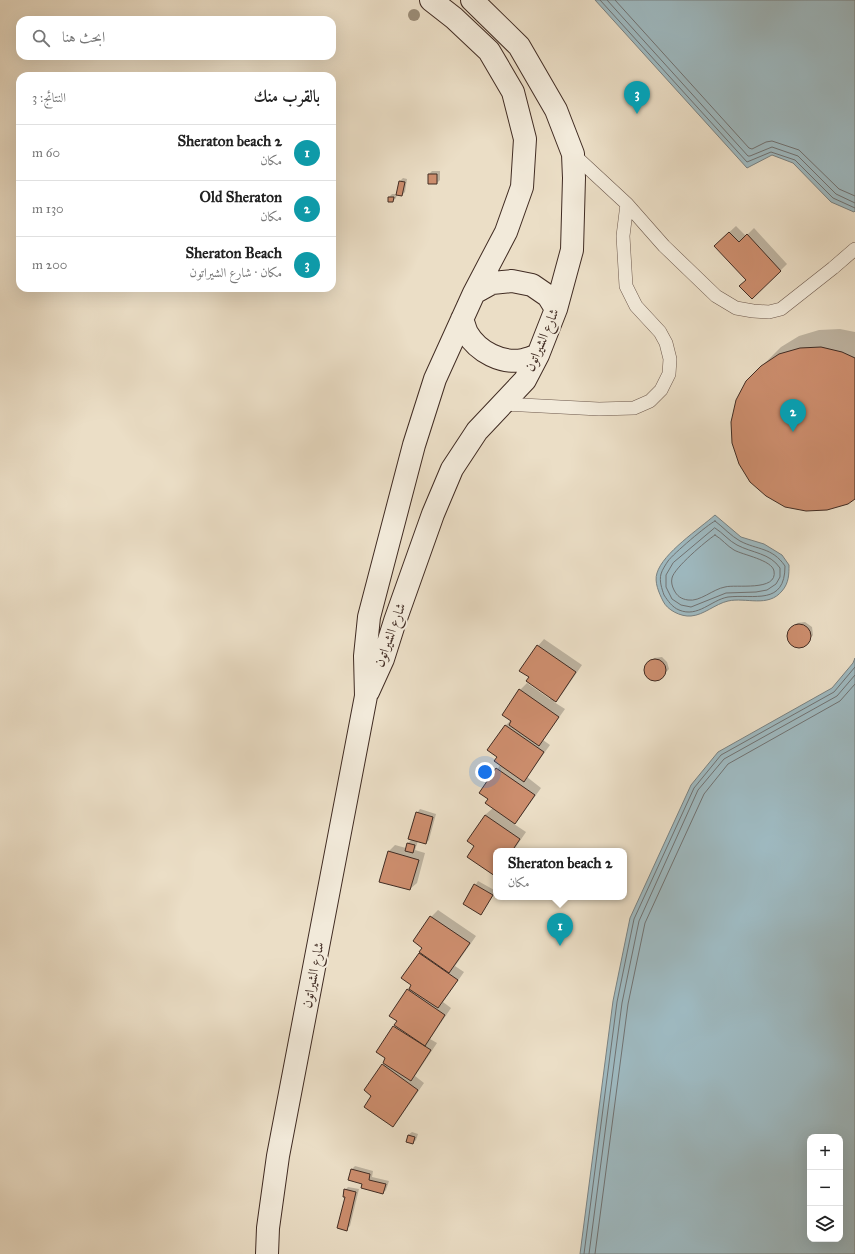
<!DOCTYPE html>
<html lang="ar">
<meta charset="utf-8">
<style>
:root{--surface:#fff;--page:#f2f2f2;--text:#222;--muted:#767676;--line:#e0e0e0;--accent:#0b8043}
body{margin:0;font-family:"IM FELL Great Primer",Amiri,serif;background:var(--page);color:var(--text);direction:rtl}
.controls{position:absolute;right:12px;bottom:12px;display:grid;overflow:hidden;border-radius:8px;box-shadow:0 4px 16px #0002}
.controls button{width:36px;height:36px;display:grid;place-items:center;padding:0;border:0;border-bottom:1px solid var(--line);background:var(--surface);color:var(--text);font:20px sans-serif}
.you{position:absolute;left:485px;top:772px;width:14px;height:14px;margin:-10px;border:3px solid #fff;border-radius:50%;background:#1a73e8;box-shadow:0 0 0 6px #1a73e833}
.badge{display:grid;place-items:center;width:26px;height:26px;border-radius:50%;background:var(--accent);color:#fff;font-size:13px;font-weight:700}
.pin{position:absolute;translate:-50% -33px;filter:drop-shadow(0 1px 2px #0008)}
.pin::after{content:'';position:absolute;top:21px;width:14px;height:12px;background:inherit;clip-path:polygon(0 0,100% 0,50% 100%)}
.popup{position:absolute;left:493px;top:848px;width:134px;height:52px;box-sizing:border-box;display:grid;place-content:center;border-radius:8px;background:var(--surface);filter:drop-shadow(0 1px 3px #0005);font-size:13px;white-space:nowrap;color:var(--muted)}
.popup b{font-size:15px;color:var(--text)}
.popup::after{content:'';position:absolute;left:50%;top:100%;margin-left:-8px;border:8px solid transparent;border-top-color:var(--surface)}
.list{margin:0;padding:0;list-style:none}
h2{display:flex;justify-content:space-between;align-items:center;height:52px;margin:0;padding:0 16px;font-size:17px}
h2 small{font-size:13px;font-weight:400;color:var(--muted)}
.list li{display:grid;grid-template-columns:26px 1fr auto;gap:12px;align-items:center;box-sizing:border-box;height:56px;padding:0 16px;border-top:1px solid var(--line)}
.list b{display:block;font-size:15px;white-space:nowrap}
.list p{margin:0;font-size:13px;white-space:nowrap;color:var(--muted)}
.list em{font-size:13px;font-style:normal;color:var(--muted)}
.icon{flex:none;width:22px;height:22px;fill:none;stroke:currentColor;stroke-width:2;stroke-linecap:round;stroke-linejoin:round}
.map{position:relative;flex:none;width:855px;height:1254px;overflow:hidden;direction:ltr}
.search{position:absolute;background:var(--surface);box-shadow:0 4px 16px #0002;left:16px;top:16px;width:320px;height:44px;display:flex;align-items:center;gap:10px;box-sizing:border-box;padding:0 14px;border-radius:12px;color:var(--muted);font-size:15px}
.panel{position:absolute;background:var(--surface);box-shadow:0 4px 16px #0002;left:16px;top:72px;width:320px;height:220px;border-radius:12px;direction:rtl}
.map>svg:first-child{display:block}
.water{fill:#9eb9c0;stroke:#798181;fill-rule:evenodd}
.shadow{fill:#0003}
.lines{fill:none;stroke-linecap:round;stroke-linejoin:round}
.shore{stroke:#707272;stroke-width:1}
.building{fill:#cc8d6d;stroke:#412c23}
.lane-casing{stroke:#6c584c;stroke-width:14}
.secondary-casing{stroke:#412c23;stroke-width:24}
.lane{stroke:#f2eada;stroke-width:13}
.secondary{stroke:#f2eada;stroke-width:22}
.tree{fill:#9b8d78}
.labels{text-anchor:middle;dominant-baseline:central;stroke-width:4;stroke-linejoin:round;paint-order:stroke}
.street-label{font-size:14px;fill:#412c23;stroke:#f2eada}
</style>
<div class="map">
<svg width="855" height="1254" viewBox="0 0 855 1254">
<rect width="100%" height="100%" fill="#ebdec6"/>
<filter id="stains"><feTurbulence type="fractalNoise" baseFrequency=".005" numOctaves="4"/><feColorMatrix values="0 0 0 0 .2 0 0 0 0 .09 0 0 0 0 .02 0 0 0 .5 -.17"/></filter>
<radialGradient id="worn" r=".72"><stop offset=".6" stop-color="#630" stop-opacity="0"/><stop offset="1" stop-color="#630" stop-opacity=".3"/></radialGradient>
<path class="water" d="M595,0H855V211L854,212L831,202L793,163L772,155L747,168Z
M715,515L741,537L764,544L782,555L789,565C789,574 789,583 782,591C768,608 746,597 728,601C715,604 704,615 691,616C681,617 667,610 663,601C659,593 654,582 657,573C663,553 699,529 715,515Z
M855,658V1254H580L613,1001L630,918L691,785L718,752L832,688L853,663ZM810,1137H840V1239H810Z"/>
<path class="shadow" d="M432,171H440V180L437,183H429V174Z
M403,178L407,179L405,192L402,195L400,181Z
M392,194H397L396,198L393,201L389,197Z
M736,226L746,236L754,228L787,264L780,271L747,280L722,239Z
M840,329L855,332V498L762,366L781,347L799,336L819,330Z
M805,622L812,627L813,635L804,646L796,647L789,642L788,633L797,623Z
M544,639L582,665L562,694L554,702L565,709L543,740L550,745L527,777L541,788L521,816L514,824L526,832L513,851H496V873L476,846L485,815L493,808L489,799L480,793L501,764L498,756L505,726L511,720L520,690L527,683L550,699L551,698L530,677L538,646Z
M662,657L667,662L669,669L660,679L653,680L646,676V668L654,658Z
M420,809L436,814L429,840L426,843L418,841L415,850L425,853L417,883L410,889L388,852L395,845L406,848L408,843L412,839L417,813Z
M478,881L496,891L481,914L464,904Z
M438,910L476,936L455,966L464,972L443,1002L451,1008L430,1039L437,1043L415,1076L424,1083L399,1119L392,1126L373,1095L383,1065L387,1058L378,1052L396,1024L408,989L412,985L420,953L424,947L414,941L431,917Z
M412,1132L418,1134L416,1140L413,1143L407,1141L408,1135Z
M355,1166L373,1171L372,1177L389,1181L386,1190L383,1193L363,1183L352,1169Z
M348,1187L359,1189L350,1226L346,1229L345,1190Z"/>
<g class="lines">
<path class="shore" d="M600,0L747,162L771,152L795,160L833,198L855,208
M607,0L748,156H750L772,147L798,156L836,194L855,203
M615,0L749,148L752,149L766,142L772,141L799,150L839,189L855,196
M715,521C723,527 731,536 740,541C757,550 772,547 785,566C785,606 754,594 728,597C711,600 698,618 679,610C672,607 668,601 664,595C662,589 659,581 661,574C662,570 666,564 668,561C673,554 707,525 715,521Z
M715,528C723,533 729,541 737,545C752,553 770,553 780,568V577L776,584L767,590L756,592L726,593L691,607L681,605L672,599L666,587V575L673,563Z
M715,535C722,539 727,546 734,550C743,555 772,560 774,571C778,592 735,584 725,587C713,589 700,602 688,600C681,599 677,596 674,590C672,586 671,582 672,578C674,568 706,541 715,535Z
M584,1254L617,1002L634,919L694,788L721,755L834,692L855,667
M589,1254L622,1003L639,921L698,790L724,759L837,696L855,675
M595,1254L628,1004L645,923L704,794L728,764L840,701L855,684"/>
</g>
<path class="building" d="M428,174H437V184H428Z
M399,181L405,182L402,196L396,195Z
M388,197H394L393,202H388Z
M729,232L739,242L747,234L781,271L752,299L739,286L746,280L714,246Z
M821,347L842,352L855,358V499L848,504L827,510L806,511L785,507L766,496L750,482L739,464L732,443L731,422L736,400L746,381L761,366L779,354L800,348Z
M787 636a12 12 0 1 1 24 0a12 12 0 1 1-24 0Z
M537,645L576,672L556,702L526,681L529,677L519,671Z
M644 670a11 11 0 1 1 22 0a11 11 0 1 1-22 0Z
M519,689L559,717L539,746L509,725L511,721L502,715Z
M505,725L544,752L524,782L494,761L497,757L487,750Z
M496,768L535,795L515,824L485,803L488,799L479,793Z
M416,812L433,817L426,844L408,839Z
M485,815L520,839L512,851H496V874L495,876L467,857L474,846L467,841Z
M407,843L415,845L413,853L405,851Z
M388,851L419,860L410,890L379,882Z
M474,884L493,895L481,915L463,904Z
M430,916L470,943L449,973L419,952L422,948L413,941Z
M419,953L458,980L438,1008L409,989L411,985L401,978Z
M407,989L445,1015L425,1046L394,1025L397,1021L389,1016Z
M393,1026L431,1050L411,1081L383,1063L385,1058L376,1052Z
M382,1064L418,1090L393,1127L364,1107L371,1096L364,1090Z
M408,1135L415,1137L413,1144L406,1142Z
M351,1169L370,1174L369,1180L386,1184L383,1194L361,1188L362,1184L348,1180Z
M344,1189L356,1192L347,1231L337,1228L345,1197H343Z"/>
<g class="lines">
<g class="lane-casing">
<path id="lane" d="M573,154L627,204L664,246L716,296L736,308L753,311L769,312L781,309L833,268L855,249
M502,404L599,409L634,408L650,401L661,390L669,374L670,359L666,343L660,332L636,306L626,286L623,236L627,204"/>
</g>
<g class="secondary-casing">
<path id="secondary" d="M474,293L492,283L512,281L532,285L548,296L556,309
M462,319C464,324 465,329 467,333C478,352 502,364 523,360C528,359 533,357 538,355
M368,692L383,659L395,621L433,514L452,469L477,431L525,380L538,355L556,309L572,250L574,178L573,154L556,110L519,46L472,0
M267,1254L268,1228L278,1156L366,696L365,656L369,617L414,445L435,379L474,293L506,232L522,187L525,139L513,92L489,51L454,18L431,0"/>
</g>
<use href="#lane" class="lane"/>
<use href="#secondary" class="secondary"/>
</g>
<circle class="tree" cx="414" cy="15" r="6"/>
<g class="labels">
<g class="street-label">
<text transform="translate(542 340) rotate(-67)">شارع الشيراتون</text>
<text transform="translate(390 635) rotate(-70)">شارع الشيراتون</text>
<text transform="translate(313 975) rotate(-79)">شارع الشيراتون</text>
</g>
</g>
<rect width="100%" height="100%" filter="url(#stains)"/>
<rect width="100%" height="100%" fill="url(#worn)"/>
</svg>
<div class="controls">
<button>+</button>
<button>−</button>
<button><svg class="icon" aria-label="layers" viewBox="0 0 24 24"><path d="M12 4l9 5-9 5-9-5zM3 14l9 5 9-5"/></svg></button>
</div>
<div class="you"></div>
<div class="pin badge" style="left:560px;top:946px;background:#0f9aa8">1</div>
<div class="popup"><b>Sheraton beach 2</b>مكان</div>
<div class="pin badge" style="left:793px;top:432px;background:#0f9aa8">2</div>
<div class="pin badge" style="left:637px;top:114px;background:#0f9aa8">3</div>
<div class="search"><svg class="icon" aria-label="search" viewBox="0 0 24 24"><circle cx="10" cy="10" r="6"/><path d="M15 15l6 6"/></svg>ابحث هنا</div>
<section class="panel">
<h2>بالقرب منك<small>النتائج: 3</small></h2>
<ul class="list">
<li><span class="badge" style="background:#0f9aa8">1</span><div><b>Sheraton beach 2</b><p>مكان</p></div><em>60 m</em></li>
<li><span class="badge" style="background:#0f9aa8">2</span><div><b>Old Sheraton</b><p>مكان</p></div><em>130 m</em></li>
<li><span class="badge" style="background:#0f9aa8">3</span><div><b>Sheraton Beach</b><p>مكان · شارع الشيراتون</p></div><em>200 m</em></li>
</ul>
</section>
</div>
